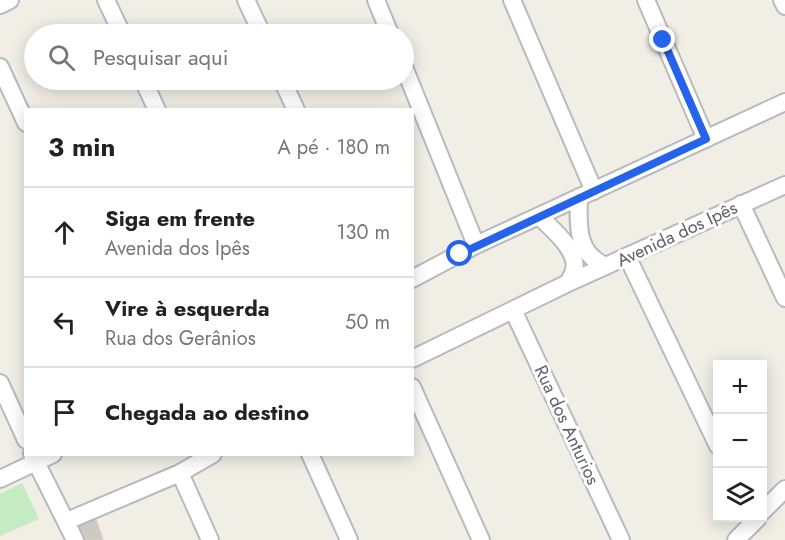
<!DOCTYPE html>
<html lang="pt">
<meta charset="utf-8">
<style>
:root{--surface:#fff;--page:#f2f2f2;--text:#222;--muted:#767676;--line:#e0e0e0}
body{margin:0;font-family:Jost,sans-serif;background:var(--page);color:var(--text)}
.controls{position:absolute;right:18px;bottom:18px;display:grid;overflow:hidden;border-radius:0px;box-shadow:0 3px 15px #0003}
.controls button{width:54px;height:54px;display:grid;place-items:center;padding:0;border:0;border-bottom:2px solid var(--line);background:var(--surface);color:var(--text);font:30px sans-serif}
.stop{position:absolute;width:18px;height:18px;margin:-14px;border:4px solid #2563eb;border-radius:50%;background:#fff}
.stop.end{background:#2563eb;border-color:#fff;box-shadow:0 2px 6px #0008}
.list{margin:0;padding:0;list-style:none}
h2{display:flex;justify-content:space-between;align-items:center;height:78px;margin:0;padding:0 24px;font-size:26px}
h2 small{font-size:20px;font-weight:400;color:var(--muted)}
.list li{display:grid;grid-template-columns:39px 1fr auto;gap:18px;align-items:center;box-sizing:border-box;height:90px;padding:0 24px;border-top:2px solid var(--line)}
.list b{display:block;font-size:22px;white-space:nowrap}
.list p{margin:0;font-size:20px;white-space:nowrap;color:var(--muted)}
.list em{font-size:20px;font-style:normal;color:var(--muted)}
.icon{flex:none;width:33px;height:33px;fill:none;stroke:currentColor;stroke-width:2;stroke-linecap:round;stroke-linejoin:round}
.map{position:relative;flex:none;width:785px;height:540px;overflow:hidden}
.search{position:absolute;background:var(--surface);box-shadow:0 3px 15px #0003;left:24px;top:24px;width:390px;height:66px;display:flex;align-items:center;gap:15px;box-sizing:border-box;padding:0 21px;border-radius:33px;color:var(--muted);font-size:22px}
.panel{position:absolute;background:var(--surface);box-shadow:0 3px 15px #0003;left:24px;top:108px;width:390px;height:348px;border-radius:0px}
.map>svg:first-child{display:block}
.green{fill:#c4ebc1}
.building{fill:#cdc9c3;stroke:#d7d0c4;stroke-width:1.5}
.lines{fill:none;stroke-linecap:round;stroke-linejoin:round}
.minor-casing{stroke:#b7babe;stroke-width:20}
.minor{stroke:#fff;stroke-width:16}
.route{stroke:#2563eb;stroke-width:8}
.labels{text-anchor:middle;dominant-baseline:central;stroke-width:6;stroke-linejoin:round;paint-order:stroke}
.street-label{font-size:18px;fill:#5e6368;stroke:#fff}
</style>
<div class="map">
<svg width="785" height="540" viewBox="0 0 785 540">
<rect width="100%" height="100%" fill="#f1eee6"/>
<path class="green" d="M22,483L39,519L0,536V494Z"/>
<path class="building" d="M94,514L103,540H86L77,522Z"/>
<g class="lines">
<g class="minor-casing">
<path id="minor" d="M106,0L122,34
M246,0L262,34
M376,0L390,34
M512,0L594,191
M646,0L706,139
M782,0L785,6
M0,5L10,0
M0,67L26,123
M404,67L476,245
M143,80L157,110
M282,80L296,110
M579,197C578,225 576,254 606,266
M741,204L785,298
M539,216C551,228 579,251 574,270C573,274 570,279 568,283
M627,256L718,446
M412,279L476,245L785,102
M513,310L621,540
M412,359L568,283L785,185
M0,383L26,440
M412,387L481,540
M32,454L75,540
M310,454L349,540
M180,473L210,540
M0,479L53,454
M762,512L785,489
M67,521L180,473L213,454
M736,540L758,518"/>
</g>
<use href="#minor" class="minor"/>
</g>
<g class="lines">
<path class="route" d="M460,254L706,139L663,40"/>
</g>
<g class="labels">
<g class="street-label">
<text transform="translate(677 234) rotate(-25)">Avenida dos Ipês</text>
<text transform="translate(567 425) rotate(65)">Rua dos Anturios</text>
</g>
</g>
</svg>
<div class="controls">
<button>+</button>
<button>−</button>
<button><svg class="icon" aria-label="layers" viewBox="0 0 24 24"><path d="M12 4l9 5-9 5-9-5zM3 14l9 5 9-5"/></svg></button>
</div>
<div class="stop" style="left:460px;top:254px"></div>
<div class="stop end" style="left:663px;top:40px"></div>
<div class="search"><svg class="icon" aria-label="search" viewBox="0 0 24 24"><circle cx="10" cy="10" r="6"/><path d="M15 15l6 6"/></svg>Pesquisar aqui</div>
<section class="panel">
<h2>3 min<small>A pé · 180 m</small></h2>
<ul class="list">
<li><svg class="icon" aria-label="ahead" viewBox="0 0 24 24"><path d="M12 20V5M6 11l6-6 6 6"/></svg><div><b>Siga em frente</b><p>Avenida dos Ipês</p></div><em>130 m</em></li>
<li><svg class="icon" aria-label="left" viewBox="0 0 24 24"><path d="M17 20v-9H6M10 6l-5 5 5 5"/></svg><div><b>Vire à esquerda</b><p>Rua dos Gerânios</p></div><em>50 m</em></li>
<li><svg class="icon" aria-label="arrive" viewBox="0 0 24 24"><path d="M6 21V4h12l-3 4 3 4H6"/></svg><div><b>Chegada ao destino</b></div></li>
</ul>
</section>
</div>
